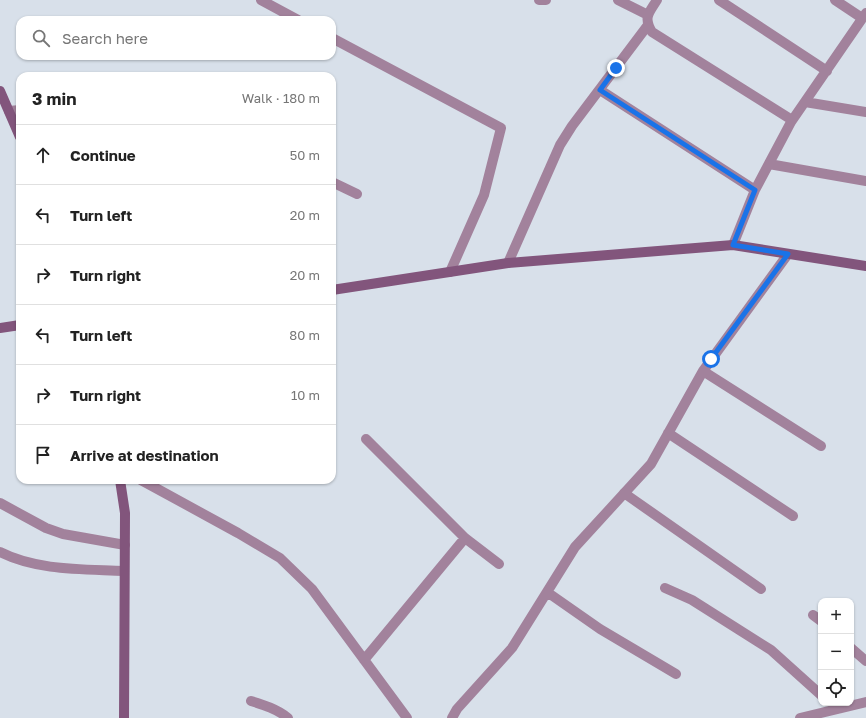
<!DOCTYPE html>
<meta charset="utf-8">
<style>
:root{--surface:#fff;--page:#f6f6f6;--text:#222;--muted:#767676;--line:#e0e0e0}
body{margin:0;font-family:"Golos Text",sans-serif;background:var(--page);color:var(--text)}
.controls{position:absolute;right:12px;bottom:12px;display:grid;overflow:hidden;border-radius:8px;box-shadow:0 1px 3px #0004}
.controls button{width:36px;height:36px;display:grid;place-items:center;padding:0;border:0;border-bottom:1px solid var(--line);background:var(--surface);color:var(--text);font:20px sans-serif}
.stop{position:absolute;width:12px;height:12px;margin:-9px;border:3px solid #1a73e8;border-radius:50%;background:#fff}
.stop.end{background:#1a73e8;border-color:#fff;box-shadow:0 1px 4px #0008}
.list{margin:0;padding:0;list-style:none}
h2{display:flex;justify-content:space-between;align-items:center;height:52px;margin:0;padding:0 16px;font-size:17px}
h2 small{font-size:13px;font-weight:400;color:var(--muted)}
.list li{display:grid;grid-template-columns:26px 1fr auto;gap:12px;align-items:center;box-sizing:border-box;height:60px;padding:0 16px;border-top:1px solid var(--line)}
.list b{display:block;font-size:15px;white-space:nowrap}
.list em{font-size:13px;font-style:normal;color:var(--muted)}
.icon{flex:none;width:22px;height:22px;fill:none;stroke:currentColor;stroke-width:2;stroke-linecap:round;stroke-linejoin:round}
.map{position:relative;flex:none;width:866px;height:718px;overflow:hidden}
.search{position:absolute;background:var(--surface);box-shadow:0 1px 3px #0004;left:16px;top:16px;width:320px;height:44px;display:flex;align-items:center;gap:10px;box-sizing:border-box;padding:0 14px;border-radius:12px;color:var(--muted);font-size:15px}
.panel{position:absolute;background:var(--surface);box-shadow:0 1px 3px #0004;left:16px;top:72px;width:320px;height:412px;border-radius:12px}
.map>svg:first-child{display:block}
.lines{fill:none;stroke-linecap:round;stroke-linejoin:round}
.street{stroke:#a2829c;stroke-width:10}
.secondary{stroke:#82557c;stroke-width:10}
.route{stroke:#1a73e8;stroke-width:5}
</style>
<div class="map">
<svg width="866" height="718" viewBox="0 0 866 718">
<rect width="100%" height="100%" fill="#d8e0ea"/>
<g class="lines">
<path class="street" d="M261,0L298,20
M539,0H546
M618,0L648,15
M657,0C649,13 643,17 652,32L792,120
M719,0L827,71
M835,0L862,18
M332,38L501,128L484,195L450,272
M600,90L755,190
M805,102L866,112
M9,111L20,110
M769,164L866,181
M332,182L357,194
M733,245L755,190L791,122L866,13
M508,263L560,145L572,126L648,25
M703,371L821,446
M668,433L793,516
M366,439L465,538L499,564
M141,480L238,533L280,558L312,589L407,718
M624,493L761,589
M0,503L46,528L63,534L125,545
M0,552C37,571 84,569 124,571
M665,588L692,600L771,650L821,695
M547,592L600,629L676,674
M813,615L821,621
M851,648L866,661
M364,660L465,538
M251,701C264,705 277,709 288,718
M452,718L457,709L512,648L575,547L651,464L703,371L788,254
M800,718L866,702"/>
<path class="secondary" d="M0,91L20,137
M332,290L508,263L733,245L866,266
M0,328L20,325
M120,480L125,513L124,718"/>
</g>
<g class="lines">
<path class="route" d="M616,68L600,90L755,190L733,245L788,254L711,359"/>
</g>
</svg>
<div class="controls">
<button>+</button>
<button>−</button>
<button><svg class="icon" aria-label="locate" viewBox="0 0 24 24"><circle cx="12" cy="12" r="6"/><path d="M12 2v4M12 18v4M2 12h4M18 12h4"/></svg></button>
</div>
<div class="stop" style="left:711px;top:359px"></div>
<div class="stop end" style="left:616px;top:68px"></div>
<div class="search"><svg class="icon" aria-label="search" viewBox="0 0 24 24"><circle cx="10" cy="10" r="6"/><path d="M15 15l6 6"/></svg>Search here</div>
<section class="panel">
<h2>3 min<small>Walk · 180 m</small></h2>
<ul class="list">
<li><svg class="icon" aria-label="ahead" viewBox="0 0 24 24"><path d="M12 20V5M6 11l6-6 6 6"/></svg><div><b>Continue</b></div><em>50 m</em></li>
<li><svg class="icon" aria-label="left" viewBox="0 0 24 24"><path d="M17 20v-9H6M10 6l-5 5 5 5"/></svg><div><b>Turn left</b></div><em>20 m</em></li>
<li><svg class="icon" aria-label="right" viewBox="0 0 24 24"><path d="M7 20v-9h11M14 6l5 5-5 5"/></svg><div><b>Turn right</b></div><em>20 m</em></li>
<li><svg class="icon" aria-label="left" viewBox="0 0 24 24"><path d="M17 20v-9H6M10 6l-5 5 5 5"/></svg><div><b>Turn left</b></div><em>80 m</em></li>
<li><svg class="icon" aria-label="right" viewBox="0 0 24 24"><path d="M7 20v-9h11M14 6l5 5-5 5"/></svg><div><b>Turn right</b></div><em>10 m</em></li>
<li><svg class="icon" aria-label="arrive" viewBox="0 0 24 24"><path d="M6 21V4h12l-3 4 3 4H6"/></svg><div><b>Arrive at destination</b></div></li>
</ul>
</section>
</div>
